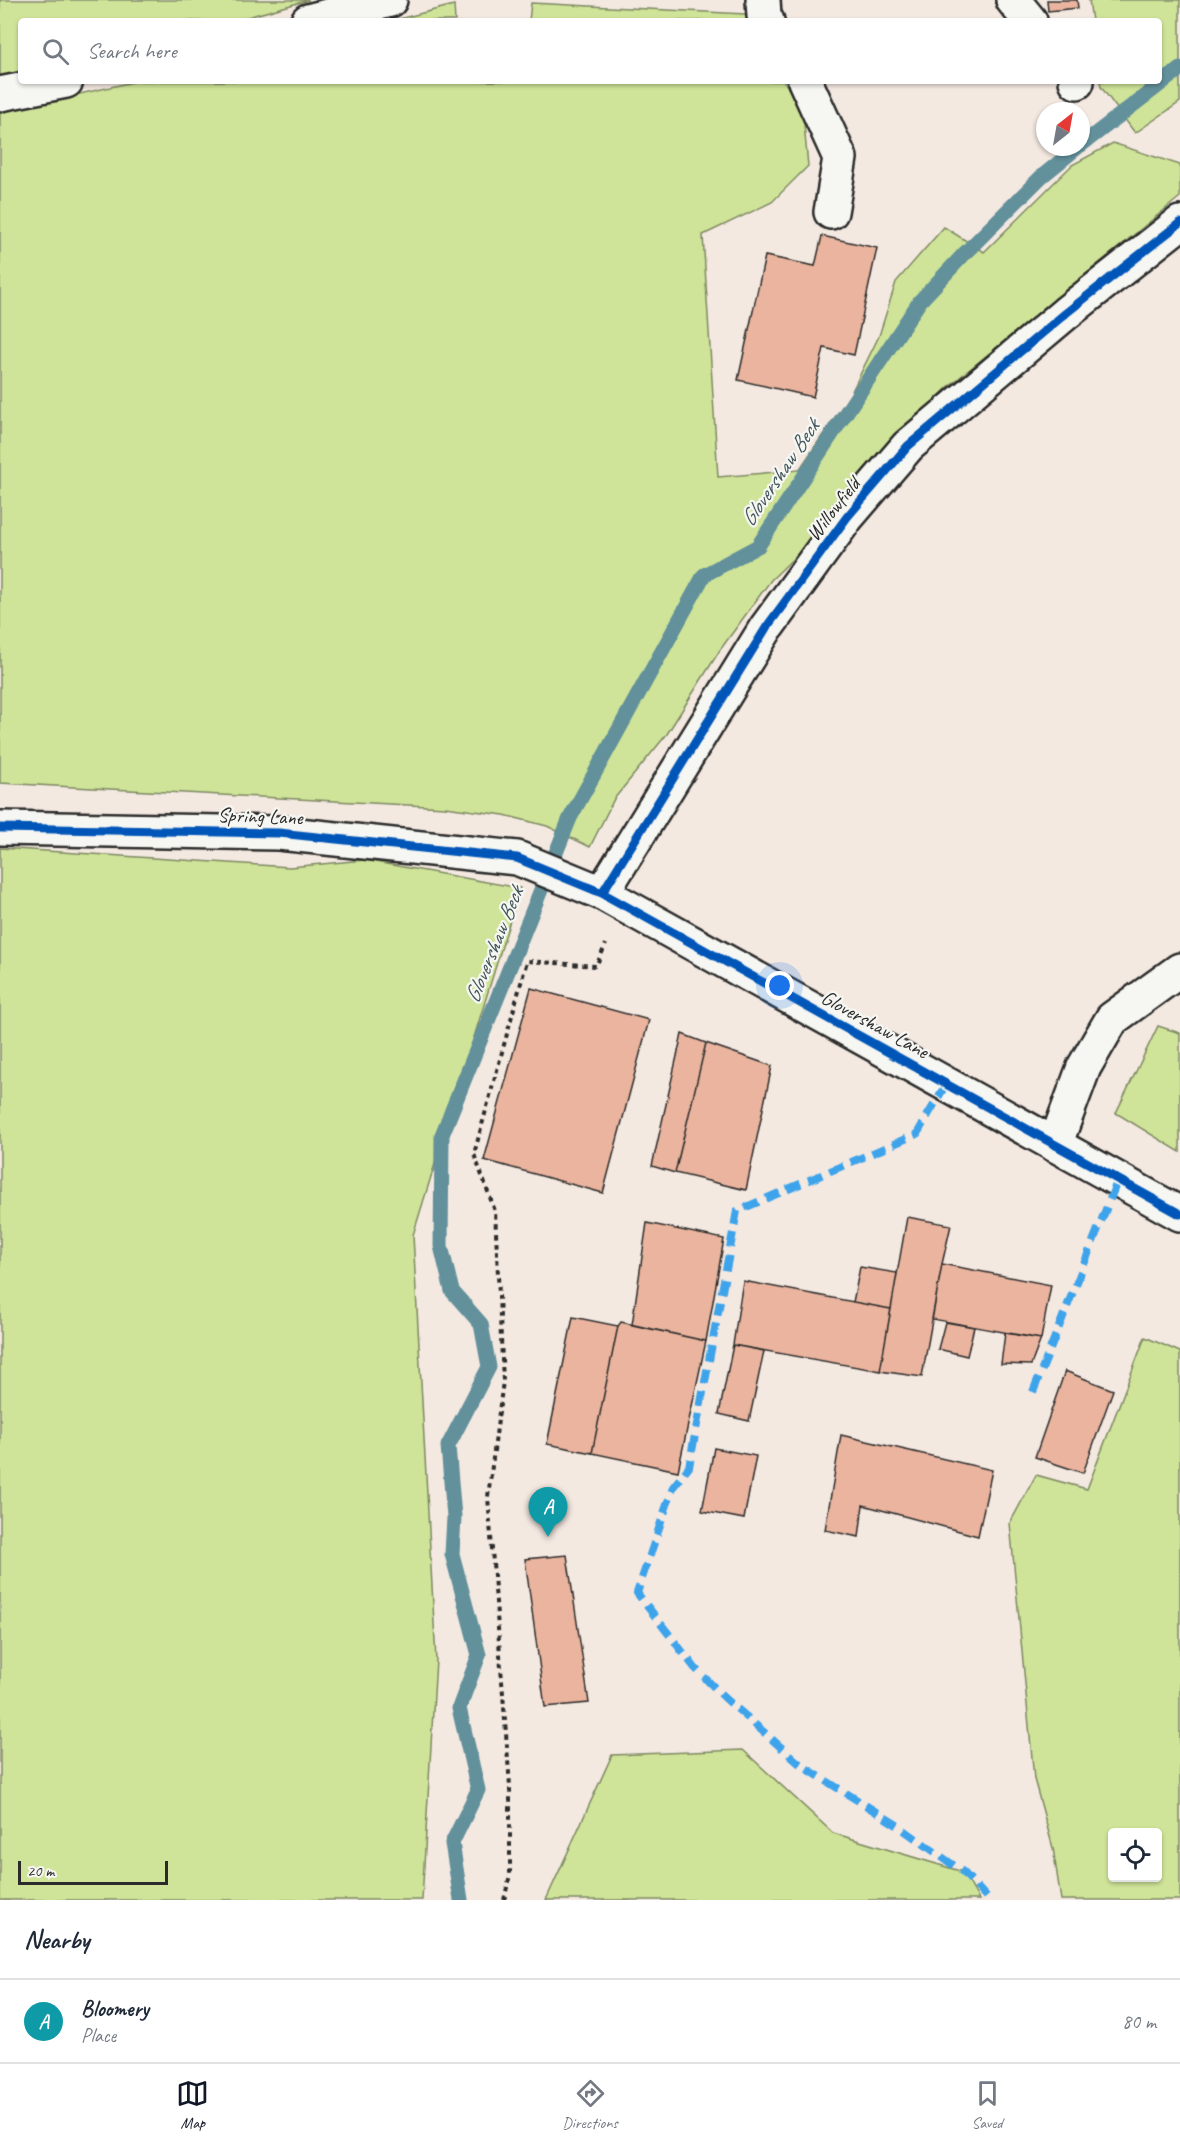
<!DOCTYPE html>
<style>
:root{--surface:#fff;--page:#f2f2f3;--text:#1f2937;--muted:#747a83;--line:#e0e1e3;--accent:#111827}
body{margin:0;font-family:Caveat,sans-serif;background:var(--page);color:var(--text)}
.controls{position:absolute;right:18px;bottom:18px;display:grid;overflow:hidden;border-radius:6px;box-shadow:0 2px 4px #0004}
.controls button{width:54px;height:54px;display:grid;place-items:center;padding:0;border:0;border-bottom:2px solid var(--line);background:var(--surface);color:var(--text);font:30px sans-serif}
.compass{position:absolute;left:1036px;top:102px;width:54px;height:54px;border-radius:50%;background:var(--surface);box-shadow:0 2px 4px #0004;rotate:31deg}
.scale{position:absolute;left:18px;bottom:15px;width:150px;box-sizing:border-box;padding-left:6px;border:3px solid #2b2b2b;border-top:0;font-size:16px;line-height:21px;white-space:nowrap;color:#2b2b2b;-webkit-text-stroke:4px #f6f6f2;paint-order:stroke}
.you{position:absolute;left:780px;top:986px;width:21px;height:21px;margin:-15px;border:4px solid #fff;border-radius:50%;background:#1a73e8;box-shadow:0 0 0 9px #1a73e833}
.badge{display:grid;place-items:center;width:39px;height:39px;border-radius:50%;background:var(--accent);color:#fff;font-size:20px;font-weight:700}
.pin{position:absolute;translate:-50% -50px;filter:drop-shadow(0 2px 3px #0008)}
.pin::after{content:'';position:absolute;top:32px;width:21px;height:18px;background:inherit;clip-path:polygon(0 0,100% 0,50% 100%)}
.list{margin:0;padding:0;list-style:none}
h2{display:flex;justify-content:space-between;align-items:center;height:78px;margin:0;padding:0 24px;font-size:26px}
h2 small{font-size:20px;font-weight:400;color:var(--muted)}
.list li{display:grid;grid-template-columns:39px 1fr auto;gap:18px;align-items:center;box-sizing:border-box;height:84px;padding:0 24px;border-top:2px solid var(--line)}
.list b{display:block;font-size:22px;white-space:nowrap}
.list p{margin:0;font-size:20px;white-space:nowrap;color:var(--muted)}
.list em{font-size:20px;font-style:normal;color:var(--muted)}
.icon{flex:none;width:33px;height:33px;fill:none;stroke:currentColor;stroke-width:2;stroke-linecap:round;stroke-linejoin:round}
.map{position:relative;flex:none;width:1180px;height:1900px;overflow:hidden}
.search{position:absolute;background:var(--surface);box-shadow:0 2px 4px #0004;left:18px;right:18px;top:18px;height:66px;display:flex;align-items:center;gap:15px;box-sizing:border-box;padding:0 21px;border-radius:6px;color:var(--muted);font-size:22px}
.sheet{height:162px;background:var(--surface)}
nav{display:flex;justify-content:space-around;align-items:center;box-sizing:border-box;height:84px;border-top:2px solid var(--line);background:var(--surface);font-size:16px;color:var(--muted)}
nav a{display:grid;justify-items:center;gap:3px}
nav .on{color:var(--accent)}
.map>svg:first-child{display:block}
.green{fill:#cfe498;stroke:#7d8862;stroke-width:1.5;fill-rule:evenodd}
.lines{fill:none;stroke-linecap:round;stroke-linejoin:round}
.stream{stroke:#62909b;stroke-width:15}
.building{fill:#eab49e;stroke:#2b2b2b;stroke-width:1.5}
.minor-casing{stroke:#2b2b2b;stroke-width:38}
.path{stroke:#2b2b2b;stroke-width:4;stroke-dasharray:4.5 4.5;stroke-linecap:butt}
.minor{stroke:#f6f6f2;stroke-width:33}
.quiet{stroke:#3ea3eb;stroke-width:8;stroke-dasharray:15 8;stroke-linecap:butt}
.cycleway-casing{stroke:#f6f6f2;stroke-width:13}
.cycleway{stroke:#0057b8;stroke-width:9}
.labels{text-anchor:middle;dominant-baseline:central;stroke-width:4.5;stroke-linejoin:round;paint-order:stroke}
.street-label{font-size:21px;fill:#2b2b2b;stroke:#f6f6f2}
.water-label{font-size:22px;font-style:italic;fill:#42555a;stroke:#f6f6f2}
</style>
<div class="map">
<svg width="1180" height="1900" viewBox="0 0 1180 1900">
<rect width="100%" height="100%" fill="#f4e9e1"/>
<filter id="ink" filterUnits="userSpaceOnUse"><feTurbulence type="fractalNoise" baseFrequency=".0167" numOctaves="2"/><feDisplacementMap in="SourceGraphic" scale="12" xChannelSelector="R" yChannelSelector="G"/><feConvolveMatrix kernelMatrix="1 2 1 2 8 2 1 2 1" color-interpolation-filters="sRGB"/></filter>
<g filter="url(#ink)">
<path class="green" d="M0,0H309L233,21H21V72L0,76Z
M1089,0H1180V102L1135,133L1101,87L1100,81H1159V21H1092Z
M531,3L745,14L749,21H529Z
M454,5L455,21H391Z
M137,81H784L803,114L808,166L772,202L703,235L718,477L799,470L850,395L879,336L896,282L944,227L984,252L1072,165L1113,143L1180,165V197L948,387L880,455L810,542L771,580L720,650L667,734L614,799L590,847L547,826L504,815L445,807L0,783V112Z
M0,848L290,867L364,860L520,888L413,1235L436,1660L422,1900H0Z
M1158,1026L1180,1033V1152L1116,1113Z
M1145,1337L1180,1352V1900H1061L1053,1848L1034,1779L1010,1523L1036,1475L1087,1489ZM1112,1832H1158V1878H1112Z
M743,1750L833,1833L963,1872L979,1900H546L612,1755Z"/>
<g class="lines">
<path class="stream" d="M1081,145L1180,69
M461,1900L452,1843L478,1790L459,1708L479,1655L452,1554L454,1517L448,1446L489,1367L481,1324L452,1291L441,1246L442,1135L570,818L704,575L758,546L920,301L966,252L1041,177L1078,147"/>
</g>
<path class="building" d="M1047,0H1077L1078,8L1048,11Z
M822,236L877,248L854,355L824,348L813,397L738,380L765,256L815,266Z
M531,988L649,1020L603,1193L484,1160Z
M682,1034L706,1043L675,1173L652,1166Z
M706,1043L772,1066L746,1190L675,1173Z
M907,1217L951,1225L942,1264L922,1377L880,1371Z
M647,1223L724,1239L706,1341L632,1325Z
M942,1264L1051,1285L1041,1339L932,1319Z
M860,1267L897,1273L891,1309L853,1302Z
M743,1281L891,1309L880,1371L733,1345Z
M573,1317L618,1326L592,1453L547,1444Z
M621,1322L706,1341L678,1471L592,1453L618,1326Z
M945,1322L974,1327L967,1356L938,1349Z
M1005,1333L1041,1339L1031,1365L1001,1364Z
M733,1345L764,1351L749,1421L719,1414Z
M1065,1371L1113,1390L1083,1473L1035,1457Z
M841,1435L992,1470L978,1536L863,1505L859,1537L825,1530Z
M714,1448L756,1456L744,1519L702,1511Z
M567,1555L589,1703L545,1707L525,1559Z"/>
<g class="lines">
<g class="minor-casing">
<path id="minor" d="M763,0L764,16L767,21
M1013,0L1030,21
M308,21L390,0
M805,81L840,158L831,212
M1076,81L1077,82
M0,94L66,81
M0,828L279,833L517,858L602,893L1180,1214
M602,893L766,628L847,517L908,446L1066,313L1180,223
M1055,1145L1084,1067L1112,1019L1180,970"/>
</g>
<path class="path" d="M504,1900L510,1875V1786L488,1497L503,1381L495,1211L474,1154L527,961L596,966L606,944"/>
<use href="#minor" class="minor"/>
<path class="quiet" d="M946,1084L917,1134L737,1211L689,1467L673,1487L637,1593L695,1668L725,1698L801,1765L897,1825L963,1872L989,1900
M1033,1392L1118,1179"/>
<g class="cycleway-casing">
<path id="cycleway" d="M0,828L279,833L517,858L602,893L1180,1214
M602,893L766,628L847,517L908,446L1066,313L1180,223"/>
</g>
<use href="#cycleway" class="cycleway"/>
</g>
</g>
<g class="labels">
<g class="street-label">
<text transform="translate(833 509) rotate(-52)">Willowfield</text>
<text transform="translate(260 816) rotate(2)">Spring Lane</text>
<text transform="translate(875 1024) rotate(29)">Glovershaw Lane</text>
</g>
<g class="water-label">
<text transform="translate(780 473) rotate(-56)">Glovershaw Beck</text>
<text transform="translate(494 945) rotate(-68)">Glovershaw Beck</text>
</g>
</g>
</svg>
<div class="controls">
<button><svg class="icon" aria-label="locate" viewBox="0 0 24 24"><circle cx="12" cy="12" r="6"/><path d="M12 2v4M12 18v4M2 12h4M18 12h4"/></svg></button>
</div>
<svg class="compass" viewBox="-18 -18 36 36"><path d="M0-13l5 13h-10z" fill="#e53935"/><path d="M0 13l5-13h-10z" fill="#747a83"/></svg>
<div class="scale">20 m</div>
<div class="you"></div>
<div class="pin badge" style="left:548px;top:1537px;background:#0f9aa8">A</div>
<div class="search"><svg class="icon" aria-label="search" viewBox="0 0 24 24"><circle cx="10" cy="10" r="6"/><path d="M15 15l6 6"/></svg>Search here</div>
</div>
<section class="sheet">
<h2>Nearby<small></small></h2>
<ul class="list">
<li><span class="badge" style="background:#0f9aa8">A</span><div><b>Bloomery</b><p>Place</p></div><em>80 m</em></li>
</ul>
</section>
<nav>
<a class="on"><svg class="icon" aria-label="map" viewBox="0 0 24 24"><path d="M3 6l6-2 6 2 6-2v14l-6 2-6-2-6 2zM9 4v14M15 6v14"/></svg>Map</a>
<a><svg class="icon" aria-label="directions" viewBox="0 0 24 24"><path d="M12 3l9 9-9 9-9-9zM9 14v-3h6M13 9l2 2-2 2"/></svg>Directions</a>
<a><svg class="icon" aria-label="saved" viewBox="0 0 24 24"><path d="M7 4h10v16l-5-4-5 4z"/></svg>Saved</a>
</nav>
